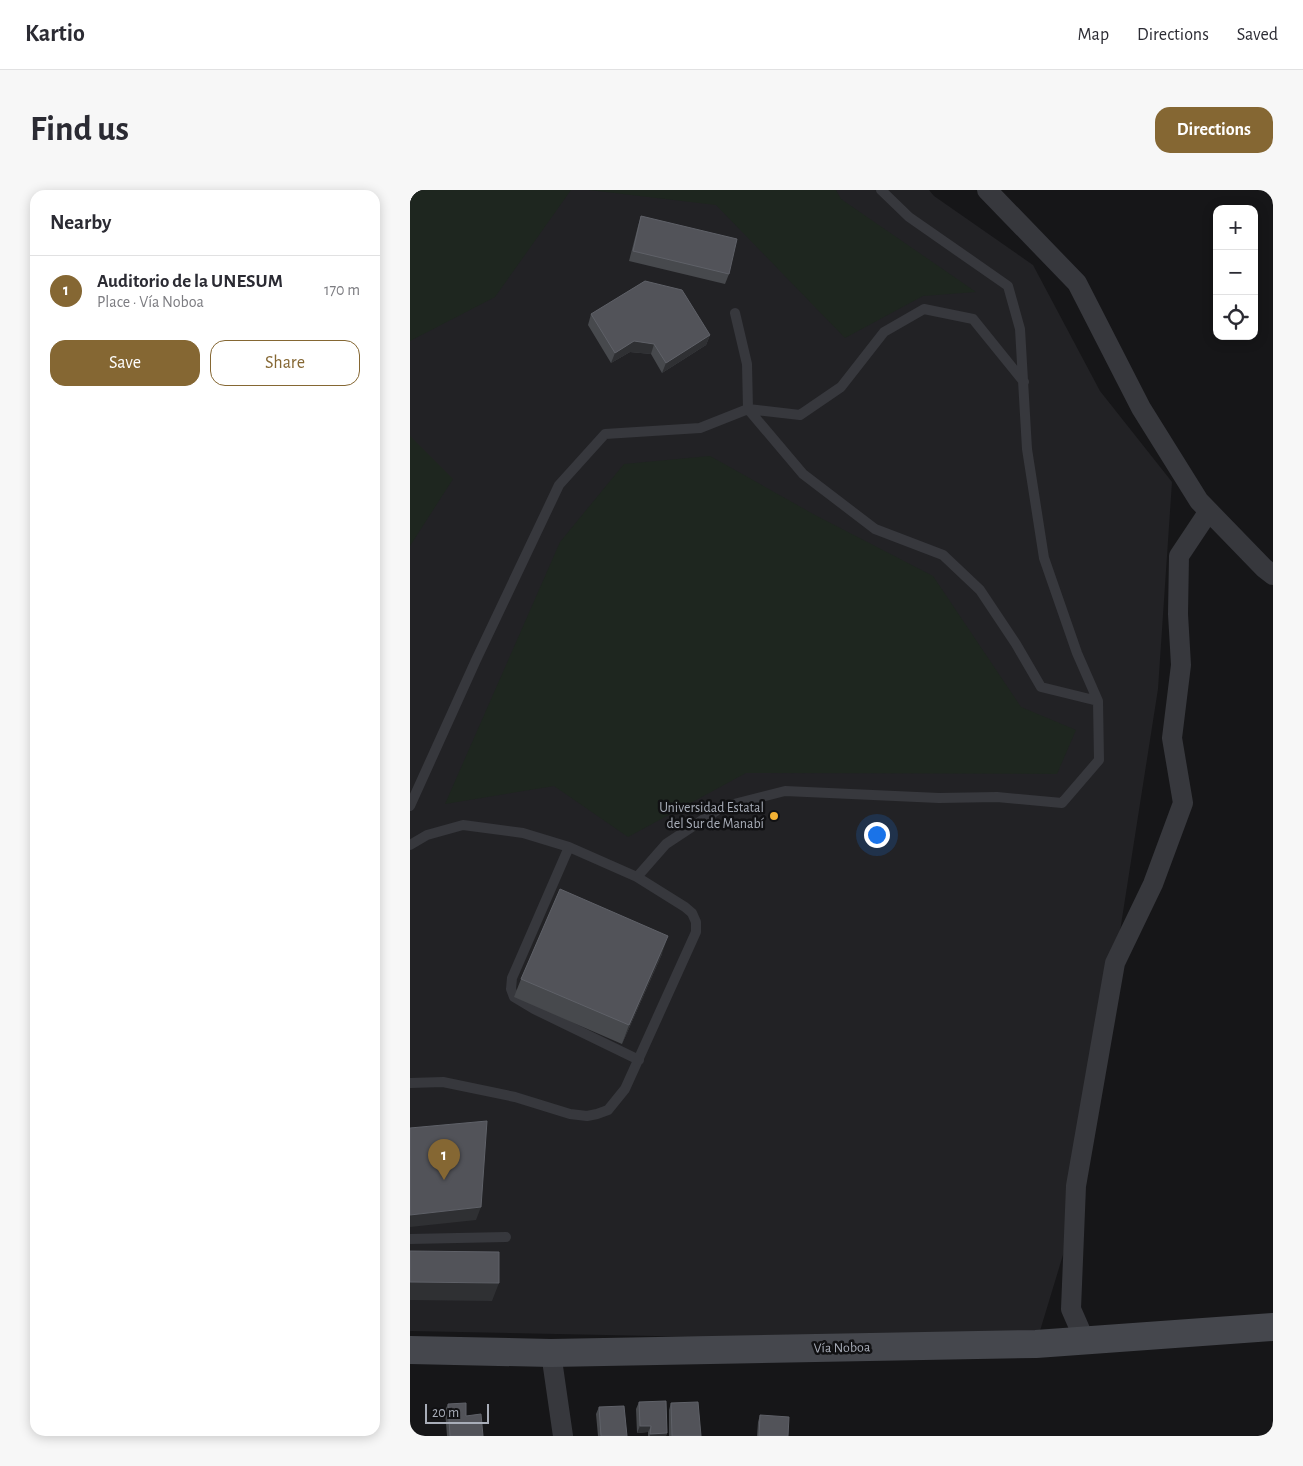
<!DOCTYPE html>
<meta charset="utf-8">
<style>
:root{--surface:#fff;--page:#f7f7f7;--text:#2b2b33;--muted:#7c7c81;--line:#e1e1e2;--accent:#856733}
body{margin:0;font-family:"Alegreya Sans",sans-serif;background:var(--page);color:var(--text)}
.controls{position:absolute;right:15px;top:15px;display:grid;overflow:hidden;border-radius:10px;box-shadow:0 2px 12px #0003}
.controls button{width:45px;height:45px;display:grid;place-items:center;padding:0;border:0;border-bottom:1px solid var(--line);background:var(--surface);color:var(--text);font:25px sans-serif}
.scale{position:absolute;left:15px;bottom:12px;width:64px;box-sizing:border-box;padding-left:5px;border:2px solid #a8adb8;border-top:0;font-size:14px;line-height:18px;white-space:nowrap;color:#a8adb8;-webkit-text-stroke:4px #111113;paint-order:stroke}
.you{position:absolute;left:466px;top:644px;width:18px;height:18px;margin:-12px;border:4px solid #fff;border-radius:50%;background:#1a73e8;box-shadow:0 0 0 8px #1a73e833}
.badge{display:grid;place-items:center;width:32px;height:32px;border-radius:50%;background:var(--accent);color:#fff;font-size:16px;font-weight:700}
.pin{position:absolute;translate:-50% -41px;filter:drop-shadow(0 1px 2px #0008)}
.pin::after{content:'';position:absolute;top:26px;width:18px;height:15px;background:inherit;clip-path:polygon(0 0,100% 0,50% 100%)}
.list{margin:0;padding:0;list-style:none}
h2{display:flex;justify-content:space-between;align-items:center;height:65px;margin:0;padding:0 20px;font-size:21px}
h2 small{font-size:16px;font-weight:400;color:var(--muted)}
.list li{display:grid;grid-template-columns:32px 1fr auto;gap:15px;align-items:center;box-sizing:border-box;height:70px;padding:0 20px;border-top:1px solid var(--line)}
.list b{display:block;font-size:19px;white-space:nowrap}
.list p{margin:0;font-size:16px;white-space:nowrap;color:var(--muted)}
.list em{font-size:16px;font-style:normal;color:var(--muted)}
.actions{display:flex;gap:10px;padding:15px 20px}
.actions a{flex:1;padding:11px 0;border:1px solid var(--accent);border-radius:15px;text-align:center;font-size:18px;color:var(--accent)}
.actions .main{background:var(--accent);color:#fff}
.icon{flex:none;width:28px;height:28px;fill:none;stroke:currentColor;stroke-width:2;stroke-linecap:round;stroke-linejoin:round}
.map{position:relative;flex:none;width:863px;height:1246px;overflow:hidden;border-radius:15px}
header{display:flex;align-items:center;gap:30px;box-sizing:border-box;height:70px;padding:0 25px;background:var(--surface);border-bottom:1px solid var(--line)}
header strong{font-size:24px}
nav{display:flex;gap:28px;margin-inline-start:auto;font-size:18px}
.intro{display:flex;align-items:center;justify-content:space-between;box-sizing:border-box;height:120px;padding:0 30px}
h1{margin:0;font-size:35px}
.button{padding:12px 22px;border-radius:15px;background:var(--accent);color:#fff;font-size:18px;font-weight:700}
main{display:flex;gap:30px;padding:0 30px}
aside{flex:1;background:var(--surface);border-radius:15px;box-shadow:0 2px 12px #0003}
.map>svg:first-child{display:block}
.built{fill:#222225}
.green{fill:#1e261f}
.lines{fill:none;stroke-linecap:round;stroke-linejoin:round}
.service{stroke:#37383d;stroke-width:10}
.minor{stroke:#37383d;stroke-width:20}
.secondary{stroke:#45474d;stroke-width:28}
.wall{fill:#47494d}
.shaded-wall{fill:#2f3033}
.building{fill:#525359;stroke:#5f6168}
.poi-dot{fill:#f2b134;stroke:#111113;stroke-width:2}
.labels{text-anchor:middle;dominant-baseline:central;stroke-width:5;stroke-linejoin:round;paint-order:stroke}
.poi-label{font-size:14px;fill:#a8adb8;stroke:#111113;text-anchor:end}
.street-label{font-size:14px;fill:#a8adb8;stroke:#111113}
</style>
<header>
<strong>Kartio</strong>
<nav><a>Map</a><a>Directions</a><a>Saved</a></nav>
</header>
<div class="intro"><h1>Find us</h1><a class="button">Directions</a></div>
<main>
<aside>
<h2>Nearby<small></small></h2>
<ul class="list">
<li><span class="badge">1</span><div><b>Auditorio de la UNESUM</b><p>Place · Vía Noboa</p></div><em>170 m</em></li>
</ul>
<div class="actions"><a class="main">Save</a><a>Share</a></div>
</aside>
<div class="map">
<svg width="863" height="1246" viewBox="0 0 863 1246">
<rect width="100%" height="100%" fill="#161618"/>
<path class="built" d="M0,0H519L524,6L623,75L690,201L762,292L748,499L708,754L656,1055L626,1154L0,1141Z"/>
<path class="green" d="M0,0H161L85,107L0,151Z
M179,0H426L431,9L566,102L513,106L435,148L306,15Z
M0,246L43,289L0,356Z
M300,266L405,325L523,386L611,517L666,540L647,584L336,583L218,647L144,596L35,614L150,352L214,274Z"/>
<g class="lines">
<path class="service" d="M338,219L393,284L465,339L533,365L570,400L606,454L631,497L688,511
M338,219L390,225L431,197L474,142L514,119L563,129L614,192
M0,616L66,470L149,295L195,244L290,238L338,219L337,174L325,123
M0,655L17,645L53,635L113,643L159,657L227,687L275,717L282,723L286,732V742L215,899L198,920L187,924L177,926L160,924L105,907L33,892L0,893
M159,657L102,788L101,799L104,807L124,819L229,870
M227,687L256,654L312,617L375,601L529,608L587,607L652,613L689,570L688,511L667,463L634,368L617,259L610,139L598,96L499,27L471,0
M0,1049L96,1047"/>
<path class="minor" d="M577,0L667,93L731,218L789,311L854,378L863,385
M675,1151L661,1119L666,996L705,773L743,694L773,613L762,548L771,475L768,424L769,366L799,321
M141,1163L153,1246"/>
<path class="secondary" d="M0,1160L141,1163L626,1154L863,1137"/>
</g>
<path class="wall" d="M231,26L319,84L315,94L219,71L228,36Z
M181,124L300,145L296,155L252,183L241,164L220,162L201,173L178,135Z
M252,764L212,854L104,807L111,789Z
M229,1212L257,1243L256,1246H238V1242L227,1243L226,1219Z
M261,1213L291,1246H259V1220Z
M38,1214L56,1226L73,1246H37L35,1220Z
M189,1217L217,1246H188L186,1224Z
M350,1225L378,1246H347L348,1232Z"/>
<path class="shaded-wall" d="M300,145L296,155L252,183L256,173Z
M224,151L244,154L241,164L220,162L201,173L205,163Z
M258,746L252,764L212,854L219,835Z
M71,1017L66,1030L0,1037V1025Z
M0,1092L89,1093L82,1111L0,1110Z
M230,1236H241L238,1242L227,1243Z
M257,1243L256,1246H240V1244Z"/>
<path class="building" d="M231,26L327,49L319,84L223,61Z
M235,91L272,100L300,145L256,173L244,154L224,151L205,163L181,124Z
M150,699L258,746L219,835L111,789Z
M77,931L71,1017L0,1025V938Z
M0,1061L89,1062V1093L0,1092Z
M256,1211L257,1243L240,1244L241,1236H230L229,1212Z
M288,1212L291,1246H262L261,1213Z
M56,1213V1226L71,1224L73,1246H40L38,1214Z
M214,1216L217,1246H191L189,1217Z
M350,1225L379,1227L378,1246H349Z"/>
<circle class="poi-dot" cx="364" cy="626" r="5"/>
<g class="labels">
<g class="poi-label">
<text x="354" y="618">Universidad Estatal<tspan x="354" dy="16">del Sur de Manabí</tspan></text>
</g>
<g class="street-label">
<text transform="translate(432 1158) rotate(-1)">Vía Noboa</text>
</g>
</g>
</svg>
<div class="controls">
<button>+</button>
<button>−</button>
<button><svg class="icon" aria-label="locate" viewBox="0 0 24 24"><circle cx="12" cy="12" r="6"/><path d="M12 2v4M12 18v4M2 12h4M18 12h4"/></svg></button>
</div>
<div class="scale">20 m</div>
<div class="you"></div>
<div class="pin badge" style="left:34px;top:990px">1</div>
</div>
</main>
